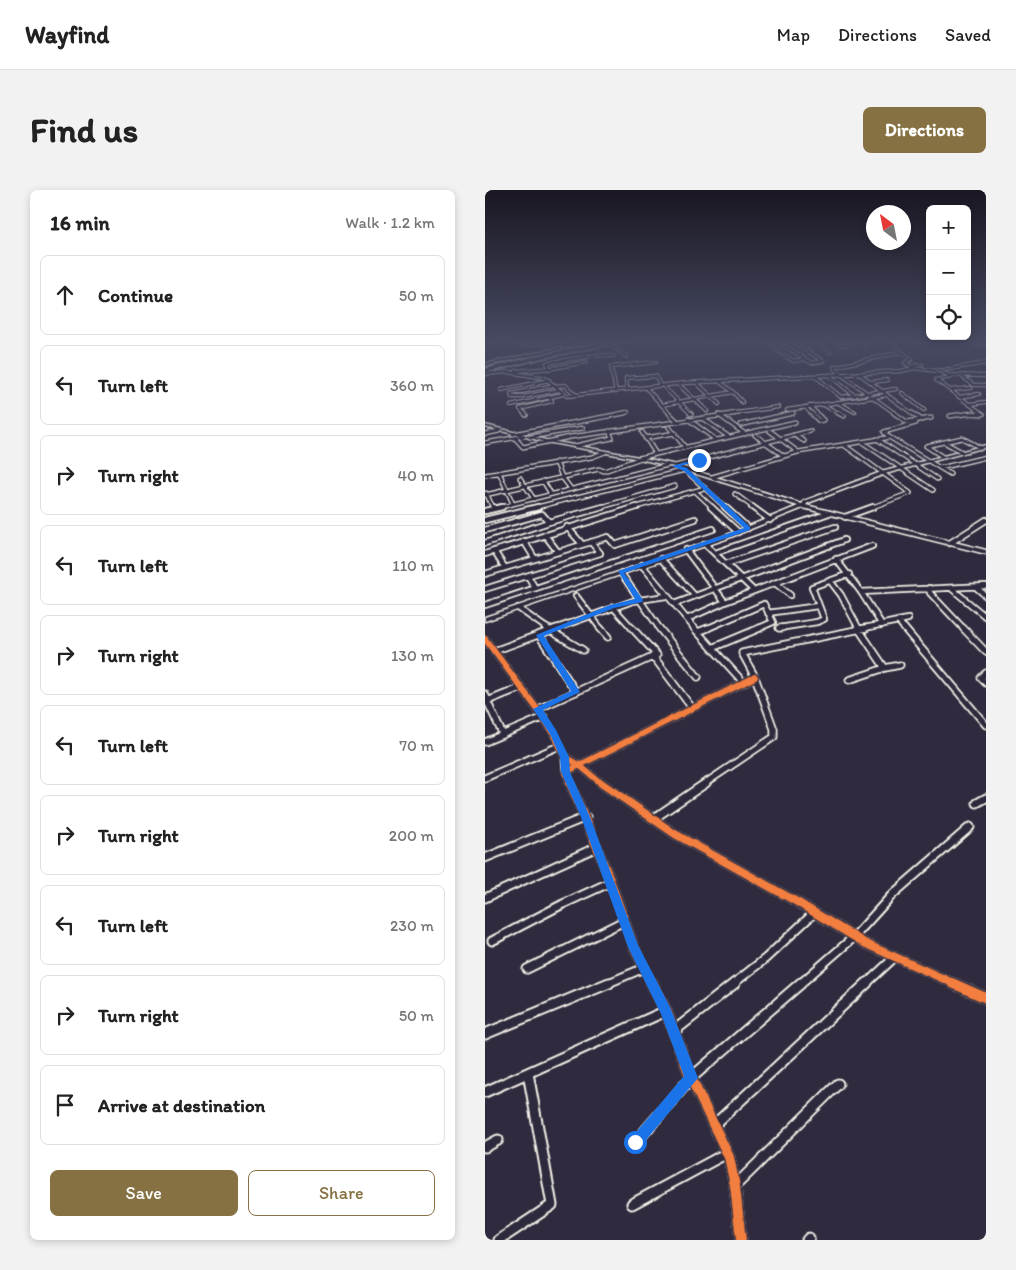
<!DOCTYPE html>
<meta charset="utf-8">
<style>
:root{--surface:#fff;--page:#f2f2f2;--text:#222;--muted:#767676;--line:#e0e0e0;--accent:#857141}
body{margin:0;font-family:Itim,sans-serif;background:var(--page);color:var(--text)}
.controls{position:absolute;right:15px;top:15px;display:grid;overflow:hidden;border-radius:8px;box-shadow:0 2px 8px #0003}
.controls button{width:45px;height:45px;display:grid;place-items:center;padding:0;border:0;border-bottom:1px solid var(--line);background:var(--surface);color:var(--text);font:25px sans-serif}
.compass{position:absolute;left:381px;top:15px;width:45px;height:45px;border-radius:50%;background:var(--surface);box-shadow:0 2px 8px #0003;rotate:328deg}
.stop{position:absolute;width:15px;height:15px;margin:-11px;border:4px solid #1a73e8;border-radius:50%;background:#fff}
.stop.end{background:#1a73e8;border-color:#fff;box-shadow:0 1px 5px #0008}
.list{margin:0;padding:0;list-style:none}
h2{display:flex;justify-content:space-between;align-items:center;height:65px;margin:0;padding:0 20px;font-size:21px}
h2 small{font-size:16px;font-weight:400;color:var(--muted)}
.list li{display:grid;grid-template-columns:32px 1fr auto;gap:15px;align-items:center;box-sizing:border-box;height:80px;margin:0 10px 10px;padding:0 10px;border:1px solid var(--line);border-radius:8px}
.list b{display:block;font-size:19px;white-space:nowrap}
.list em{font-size:16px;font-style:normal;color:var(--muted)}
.actions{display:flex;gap:10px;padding:15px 20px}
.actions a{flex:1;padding:11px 0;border:1px solid var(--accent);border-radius:8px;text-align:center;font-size:18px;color:var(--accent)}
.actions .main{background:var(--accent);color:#fff}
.icon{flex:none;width:28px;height:28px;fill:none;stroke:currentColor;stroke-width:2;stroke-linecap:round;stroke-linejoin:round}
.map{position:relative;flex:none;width:501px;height:1050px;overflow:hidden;border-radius:8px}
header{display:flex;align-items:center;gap:30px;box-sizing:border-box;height:70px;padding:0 25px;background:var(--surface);border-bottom:1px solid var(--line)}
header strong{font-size:24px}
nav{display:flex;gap:28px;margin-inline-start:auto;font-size:18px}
.intro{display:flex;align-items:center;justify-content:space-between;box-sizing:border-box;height:120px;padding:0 30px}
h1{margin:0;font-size:35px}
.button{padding:12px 22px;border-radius:8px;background:var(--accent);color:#fff;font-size:18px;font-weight:700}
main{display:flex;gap:30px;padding:0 30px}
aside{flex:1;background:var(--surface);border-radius:8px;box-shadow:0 2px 8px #0003}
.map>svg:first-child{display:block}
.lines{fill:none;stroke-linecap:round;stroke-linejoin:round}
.street-far5-casing{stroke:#f4f1e8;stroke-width:4.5}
.street-far4-casing{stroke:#f4f1e8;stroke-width:5.5}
.street-far3-casing{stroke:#f4f1e8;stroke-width:8}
.street-far2-casing{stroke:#f4f1e8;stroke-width:9}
.street-far1-casing{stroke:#f4f1e8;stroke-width:11}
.street-casing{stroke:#f4f1e8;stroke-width:13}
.secondary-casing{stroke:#f4f1e8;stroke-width:3}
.primary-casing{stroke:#f4f1e8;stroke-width:3}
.highway-casing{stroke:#f4f1e8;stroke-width:4}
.street-far5{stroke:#2f2a3d;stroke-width:2.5}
.street-far4{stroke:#2f2a3d;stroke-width:3}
.street-far3{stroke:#2f2a3d;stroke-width:4.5}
.street-far2{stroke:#2f2a3d;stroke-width:5.5}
.street-far1{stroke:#2f2a3d;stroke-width:7}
.street{stroke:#2f2a3d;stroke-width:9}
.secondary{fill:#2f2a3d;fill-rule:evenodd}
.primary{fill:#2f2a3d;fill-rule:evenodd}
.highway{fill:#2f2a3d;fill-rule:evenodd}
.cycleway-far2-casing{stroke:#2f2a3d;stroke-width:9}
.cycleway-far1-casing{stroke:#2f2a3d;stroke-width:11}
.cycleway-casing{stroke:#2f2a3d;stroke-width:13}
.cycleway-far2{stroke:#f27e40;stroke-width:6}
.cycleway-far1{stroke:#f27e40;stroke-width:8}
.cycleway{stroke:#f27e40;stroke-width:10}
.route{fill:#1a73e8}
</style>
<header>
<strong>Wayfind</strong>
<nav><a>Map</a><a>Directions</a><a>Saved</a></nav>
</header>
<div class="intro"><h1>Find us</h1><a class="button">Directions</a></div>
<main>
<aside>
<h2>16 min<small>Walk · 1.2 km</small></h2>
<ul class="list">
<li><svg class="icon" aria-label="ahead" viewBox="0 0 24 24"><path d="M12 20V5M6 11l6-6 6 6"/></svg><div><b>Continue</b></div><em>50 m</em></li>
<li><svg class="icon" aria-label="left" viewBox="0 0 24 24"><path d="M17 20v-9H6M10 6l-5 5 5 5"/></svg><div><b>Turn left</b></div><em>360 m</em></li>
<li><svg class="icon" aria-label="right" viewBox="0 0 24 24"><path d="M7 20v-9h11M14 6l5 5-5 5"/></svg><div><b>Turn right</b></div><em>40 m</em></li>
<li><svg class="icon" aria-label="left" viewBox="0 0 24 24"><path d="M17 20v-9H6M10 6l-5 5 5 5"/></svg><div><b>Turn left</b></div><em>110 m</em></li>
<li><svg class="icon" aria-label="right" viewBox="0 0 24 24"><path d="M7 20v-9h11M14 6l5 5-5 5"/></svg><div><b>Turn right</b></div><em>130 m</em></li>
<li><svg class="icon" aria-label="left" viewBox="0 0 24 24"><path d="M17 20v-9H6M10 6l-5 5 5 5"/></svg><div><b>Turn left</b></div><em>70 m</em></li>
<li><svg class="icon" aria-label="right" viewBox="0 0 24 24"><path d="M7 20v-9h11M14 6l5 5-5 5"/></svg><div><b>Turn right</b></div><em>200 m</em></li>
<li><svg class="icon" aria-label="left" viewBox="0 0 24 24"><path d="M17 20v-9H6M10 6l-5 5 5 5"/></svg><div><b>Turn left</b></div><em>230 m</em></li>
<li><svg class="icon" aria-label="right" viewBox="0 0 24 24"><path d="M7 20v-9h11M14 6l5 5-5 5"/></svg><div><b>Turn right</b></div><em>50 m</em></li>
<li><svg class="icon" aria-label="arrive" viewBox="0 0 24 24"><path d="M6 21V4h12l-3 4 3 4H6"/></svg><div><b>Arrive at destination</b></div></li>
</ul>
<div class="actions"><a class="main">Save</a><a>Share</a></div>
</aside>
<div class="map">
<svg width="501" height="1050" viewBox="0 0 501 1050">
<rect width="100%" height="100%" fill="#2f2a3d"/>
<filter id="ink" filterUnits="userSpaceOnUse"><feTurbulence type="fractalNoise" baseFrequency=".02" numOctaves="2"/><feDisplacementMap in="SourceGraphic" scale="10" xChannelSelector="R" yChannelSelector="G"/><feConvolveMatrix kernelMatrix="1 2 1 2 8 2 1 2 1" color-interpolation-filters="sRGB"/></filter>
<g filter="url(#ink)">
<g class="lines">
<g class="street-far5-casing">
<path id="street-far5" d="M26,150L34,155L67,153
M225,150L224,152L243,150
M290,150L280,152L308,171L320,169L326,173L338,171L305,150
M291,150L320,169
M327,150L345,162
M376,150L380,155
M485,150L489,152
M499,150L501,151
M0,151L3,150
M349,151L366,150
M125,154L142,167
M353,155L368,154
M426,176L437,175
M428,178L453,181L501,173
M65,179L62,173L113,165L129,166
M454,180L466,187L451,190L498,224
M31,181L68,178L101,172
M0,184L24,182L60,188L82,206L200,193L416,181L429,178L420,173L427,169L415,161L406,150
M344,185L370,206
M463,185L501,186
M330,186L356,207L411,199
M476,186L489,195H501
M386,192L403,190
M212,193L234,214
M193,194L222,221
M70,195L26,204L27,207H38L74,200
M70,196L80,195L91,205
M179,197L206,224
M161,198L185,224
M142,199L141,188L171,186L175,196
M16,200L64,190
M465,200L486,198
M131,202L126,177L171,172
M248,202L257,212
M417,203L439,220
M402,205L428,224
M474,207L494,204
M352,212L370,222
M337,214L355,224
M485,214L501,212
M177,215L248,202L235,192
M26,216L78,204
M325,216L332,224
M320,217L327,224
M302,220L402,205L375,184
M40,224L35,219L67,211L64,207
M133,224L143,222
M245,224L293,217
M304,224L308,223
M411,224L357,185L349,177L417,162
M481,224H496"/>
</g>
<g class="street-far4-casing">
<path id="street-far4" d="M39,223L41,225
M184,223L192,231
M205,223L206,224
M326,223L334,231L338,230L331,223
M353,223L359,226
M409,223L422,232L446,228
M427,223L437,230
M496,223L498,224
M234,225L260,244
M465,226L488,223L497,224
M217,228L244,247
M203,229L231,250
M255,235L308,223
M184,237L200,257
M285,241L313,262
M157,242L171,264
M0,244L14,241
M28,244L140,223
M270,245L299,266
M309,245L319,251
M45,247L98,238
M404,247L465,284
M30,248L38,257L85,247L254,223
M160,248L190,243
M392,249L452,289
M377,252L448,300
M459,252L477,262
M0,253L39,246
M359,255L425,303
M90,256L127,248L124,241
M458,267L441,256L477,248L496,258
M154,268L310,232
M71,272L77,287L86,299
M190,276L325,241
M455,278L501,267
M14,282L28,314
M0,285L107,267L120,262
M227,287L313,262L401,248L404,247L399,242L431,233
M35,288L49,309
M58,291L66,304
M210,301L228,318
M1,303L8,318
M250,304L269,318
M0,305L114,279L119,281L156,268
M12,318L183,275
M48,318L200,280L241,318
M113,318L190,296
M148,318L220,298
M385,318L425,303"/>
</g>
<g class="street-far3-casing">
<path id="street-far3" d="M8,317L9,319
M226,317L253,342
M240,317L263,338
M267,317L285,330
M0,321L17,317
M360,327L388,317
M0,330L53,317
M64,332L118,317
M82,337L97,354
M0,340L57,324L64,332L0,353
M60,345L73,362
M39,351L50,369
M465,353L501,330
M220,354L269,401L240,412
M201,360L240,412L202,429
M9,361L20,378
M230,363L344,323
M0,364L152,317
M176,369L210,406
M351,369L376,402L397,435
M241,374L350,337
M157,375L210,439
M136,383L175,439
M0,384L123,347L130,355L210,329
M43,386L50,398
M346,392L356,405L374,439
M290,393L305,405
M444,398L445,403L479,439
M466,398L501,427
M492,398L501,406
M0,399L115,363L106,352
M269,401L387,356
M376,402L501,396
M91,406L116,439
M189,414L359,350
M0,415L228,339
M128,417L148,439
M33,418L63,439
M283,423L333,416
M413,431L420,439
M294,438L332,432L339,429L327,397L364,384
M69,439L148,411L181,406
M221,439L279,414L288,432L272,439
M375,439L423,429"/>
</g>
<g class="street-far2-casing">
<path id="street-far2" d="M61,438L98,460
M115,438L123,447
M174,438L213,487
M209,438L259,493
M294,438H297
M419,438L501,535
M478,438L501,462
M213,442L223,438
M54,445L91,502
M0,449L56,524L68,542L80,567L94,575L117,594
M227,458L275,438
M9,461L72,438
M168,466L207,518
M400,478L415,475
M501,483L496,488L501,493
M364,490L400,478L373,438
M0,504L3,511
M2,511L18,545
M0,512L35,498
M53,519L172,465L147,438
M0,552L59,527
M80,567L81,582
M0,588L74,556
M86,594L81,582L270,487
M219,594L289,547V539L270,487L257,463L381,438"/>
</g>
<g class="street-far1-casing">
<path id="street-far1" d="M85,593L123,684L149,757L167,794
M116,593L190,644L312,712L381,754L470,794
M492,613L501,608
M168,629L221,593
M0,668L101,627
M0,708L112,657
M7,751L78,714L126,692
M42,779L139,731
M121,794L159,778
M248,794L281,768L329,723
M315,794L369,747L407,705L485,637
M381,794L410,767"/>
</g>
<g class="street-casing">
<path id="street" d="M167,793L181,821L206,888L244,967L250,996L256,1050
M467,793L501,808
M189,841L250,793
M0,844L124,793
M0,902L181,821
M229,935L382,793
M150,953L206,888L316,793
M0,957L13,950
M250,996L353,894
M147,1014L242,963
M14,1050L67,1015L43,883
M322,1050L324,1048"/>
</g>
<g class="secondary-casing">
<path id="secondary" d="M140,150H146L53,169L0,183V181L53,167Z
M76,157L77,159L0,176V174Z
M0,235L61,250L154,267L192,275L317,314L319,311L396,282L501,255V257L400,284L323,313L321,315L501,360V364L318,318L241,349L0,431V427L237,347L313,316L189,277L154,269L61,252L0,237Z"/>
</g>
<g class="primary-casing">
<path id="primary" d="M456,150L501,154V156L458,151Z"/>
</g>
<g class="highway-casing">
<path id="highway" d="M130,150H139L56,167L0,181V179L56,165Z"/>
</g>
<use href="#street-far5" class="street-far5"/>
<use href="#street-far4" class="street-far4"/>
<use href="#street-far3" class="street-far3"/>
<use href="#street-far2" class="street-far2"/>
<use href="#street-far1" class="street-far1"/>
<use href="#street" class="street"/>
<use href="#secondary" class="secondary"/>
<use href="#primary" class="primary"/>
<use href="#highway" class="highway"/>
<g class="cycleway-far2-casing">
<path id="cycleway-far2" d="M0,449L56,524L68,542L80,567L94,575L117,594
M86,594L81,582L270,487"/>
</g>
<g class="cycleway-far1-casing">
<path id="cycleway-far1" d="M85,593L123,684L149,757L167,794
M116,593L190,644L312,712L381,754L470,794"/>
</g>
<g class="cycleway-casing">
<path id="cycleway" d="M167,793L181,821L206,888L244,967L250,996L256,1050
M467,793L501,808"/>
</g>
<use href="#cycleway-far2" class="cycleway-far2"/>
<use href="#cycleway-far1" class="cycleway-far1"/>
<use href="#cycleway" class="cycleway"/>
</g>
</g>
<linearGradient id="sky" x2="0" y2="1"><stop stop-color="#1a1722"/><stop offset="0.51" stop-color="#474a62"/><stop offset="1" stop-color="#474a62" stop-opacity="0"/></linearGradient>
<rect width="501" height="297" fill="url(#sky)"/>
<path class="route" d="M212,269L216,270L195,276L202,278L265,337V340L139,383L158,410L157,412L129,418L59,446L95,502L58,520L71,540L84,567L85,582L105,627L153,755L185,817L213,888L155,957L150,959L146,957L144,952L146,948L199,886L176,824L143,757L96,627L76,582L75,567L65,544L48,519L86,501L51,445L125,415L150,409L133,381L259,338L199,281L187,276Z"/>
</svg>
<div class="controls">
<button>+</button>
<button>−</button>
<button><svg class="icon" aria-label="locate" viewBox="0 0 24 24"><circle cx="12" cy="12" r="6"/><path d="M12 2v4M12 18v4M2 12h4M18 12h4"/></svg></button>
</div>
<svg class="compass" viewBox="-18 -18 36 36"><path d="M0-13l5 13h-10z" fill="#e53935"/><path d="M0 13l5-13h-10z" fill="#767676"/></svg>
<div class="stop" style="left:150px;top:952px"></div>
<div class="stop end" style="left:214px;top:270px"></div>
</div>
</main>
